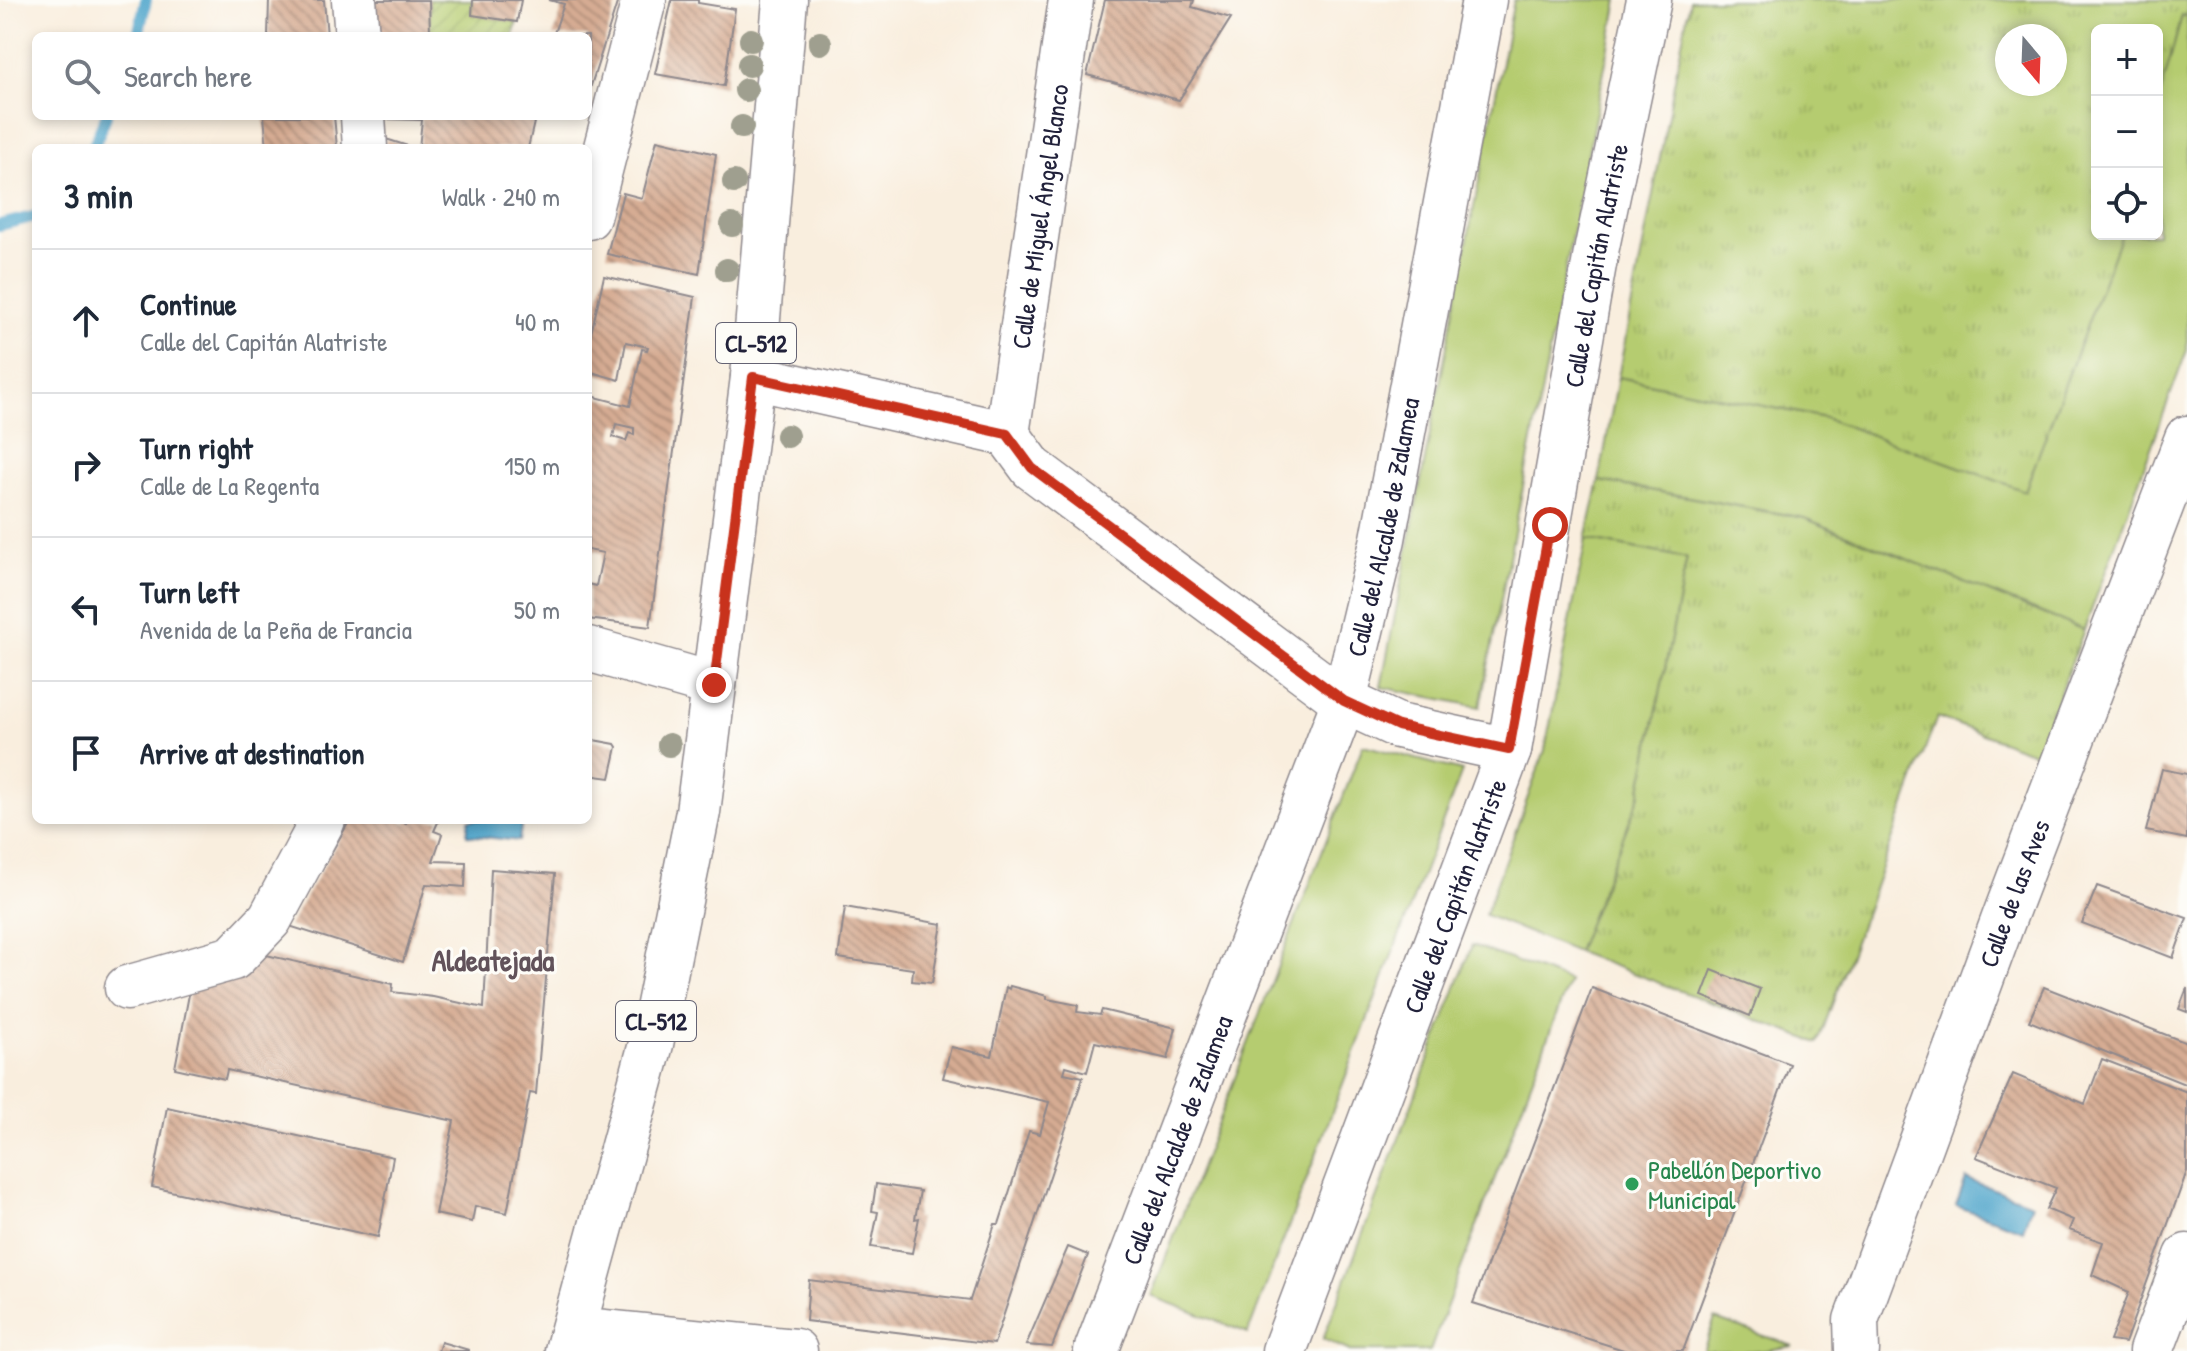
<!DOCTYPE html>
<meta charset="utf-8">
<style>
:root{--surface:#fff;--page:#f2f2f3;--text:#1f2937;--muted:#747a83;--line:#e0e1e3}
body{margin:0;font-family:"Patrick Hand",sans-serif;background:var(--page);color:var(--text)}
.controls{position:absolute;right:24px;top:24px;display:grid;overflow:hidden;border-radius:12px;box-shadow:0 4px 12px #0003}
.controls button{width:72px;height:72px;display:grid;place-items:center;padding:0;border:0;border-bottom:2px solid var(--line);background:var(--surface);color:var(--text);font:40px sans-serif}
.compass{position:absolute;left:1995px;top:24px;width:72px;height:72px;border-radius:50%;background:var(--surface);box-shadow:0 4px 12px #0003;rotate:161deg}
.stop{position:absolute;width:24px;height:24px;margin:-18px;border:6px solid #c8321e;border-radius:50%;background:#fff}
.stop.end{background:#c8321e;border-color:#fff;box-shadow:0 2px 8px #0008}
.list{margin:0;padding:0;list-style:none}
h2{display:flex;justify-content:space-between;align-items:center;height:104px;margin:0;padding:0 32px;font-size:34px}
h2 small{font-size:26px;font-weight:400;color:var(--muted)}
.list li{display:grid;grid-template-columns:52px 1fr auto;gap:24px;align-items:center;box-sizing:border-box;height:144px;padding:0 32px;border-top:2px solid var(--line)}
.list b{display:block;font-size:30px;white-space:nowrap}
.list p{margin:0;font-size:26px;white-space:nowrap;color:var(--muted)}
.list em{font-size:26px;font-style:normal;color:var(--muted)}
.icon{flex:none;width:44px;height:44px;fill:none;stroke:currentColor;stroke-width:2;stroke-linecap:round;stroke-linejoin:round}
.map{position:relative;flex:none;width:2187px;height:1351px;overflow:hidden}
.search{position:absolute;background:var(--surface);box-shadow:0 4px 12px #0003;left:32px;top:32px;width:560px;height:88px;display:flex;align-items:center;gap:20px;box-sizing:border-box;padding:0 28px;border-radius:12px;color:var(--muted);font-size:30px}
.panel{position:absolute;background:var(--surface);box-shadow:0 4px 12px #0003;left:32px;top:144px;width:560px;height:680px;border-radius:12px}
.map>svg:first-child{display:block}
.grass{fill:#b5cc70;stroke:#6c7756;stroke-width:2}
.park{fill:url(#park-tufts);stroke:#6c7756;stroke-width:2;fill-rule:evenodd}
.garden{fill:url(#garden-furrows);stroke:#6c7756;stroke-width:2}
.water{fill:#4ea4cb;stroke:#386383;stroke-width:2}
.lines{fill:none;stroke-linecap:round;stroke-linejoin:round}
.stream{stroke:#4ea4cb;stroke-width:12}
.building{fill:url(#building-back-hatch);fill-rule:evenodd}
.minor-casing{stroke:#8e888c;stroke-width:47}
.primary-casing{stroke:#8e888c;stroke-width:47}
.minor{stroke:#fff;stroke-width:44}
.primary{stroke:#fff;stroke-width:44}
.tree{fill:#9f9f8f}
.route{stroke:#c8321e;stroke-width:10}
.leisure-dot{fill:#2e9e5b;stroke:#fdfcf7;stroke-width:3}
.labels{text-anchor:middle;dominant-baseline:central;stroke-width:6;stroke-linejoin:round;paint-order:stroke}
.shield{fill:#fdfcf7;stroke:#646373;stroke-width:2}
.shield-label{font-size:24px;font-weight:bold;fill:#22223b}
.street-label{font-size:26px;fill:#22223b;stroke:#fdfcf7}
.leisure-label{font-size:26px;fill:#27864d;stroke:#fdfcf7;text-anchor:start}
.quarter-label{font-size:30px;font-weight:bold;fill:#61525a;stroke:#fdfcf7}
</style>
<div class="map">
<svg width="2187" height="1351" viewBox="0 0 2187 1351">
<defs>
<pattern id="park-tufts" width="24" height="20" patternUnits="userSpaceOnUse" patternTransform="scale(2)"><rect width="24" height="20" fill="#b5cc70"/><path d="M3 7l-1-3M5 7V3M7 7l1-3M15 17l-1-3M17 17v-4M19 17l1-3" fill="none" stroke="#9baf62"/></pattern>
<pattern id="garden-furrows" width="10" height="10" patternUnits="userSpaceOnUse" patternTransform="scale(2)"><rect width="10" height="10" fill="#b5cc70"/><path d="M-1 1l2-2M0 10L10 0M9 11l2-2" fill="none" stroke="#9baf62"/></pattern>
<pattern id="building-back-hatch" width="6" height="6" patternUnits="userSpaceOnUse" patternTransform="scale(2)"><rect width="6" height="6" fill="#d6ac93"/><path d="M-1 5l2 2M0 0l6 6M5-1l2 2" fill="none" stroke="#ad8c79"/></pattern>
</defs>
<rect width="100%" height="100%" fill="#fdfcf7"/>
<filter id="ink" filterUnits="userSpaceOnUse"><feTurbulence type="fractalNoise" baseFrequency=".0125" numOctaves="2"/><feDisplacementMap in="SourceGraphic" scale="16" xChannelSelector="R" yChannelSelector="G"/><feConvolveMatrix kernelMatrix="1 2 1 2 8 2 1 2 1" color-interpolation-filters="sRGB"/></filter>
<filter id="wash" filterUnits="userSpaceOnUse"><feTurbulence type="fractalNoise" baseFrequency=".006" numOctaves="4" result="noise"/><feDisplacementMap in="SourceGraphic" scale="32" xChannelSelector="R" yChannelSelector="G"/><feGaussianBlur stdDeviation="1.8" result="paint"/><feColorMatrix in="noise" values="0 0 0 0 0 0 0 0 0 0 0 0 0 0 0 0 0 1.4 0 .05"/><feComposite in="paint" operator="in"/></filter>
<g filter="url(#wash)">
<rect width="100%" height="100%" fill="#f9eede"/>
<path class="grass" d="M1514,0H1618L1480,707L1381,687Z
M2182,15L2187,16V350L2084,630L1804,518L1599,481L1618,377L1825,418L2025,490L2121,234H2157V107Z
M1586,539L1687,558L1640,795L1577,952L1485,915L1545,750Z
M1363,745L1462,771L1248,1333L1151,1296Z
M1472,945L1569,981L1430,1351H1350L1323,1339Z
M1715,1319L1793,1346L1762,1351H1703Z"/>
<path class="park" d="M1690,0H2187V16L2182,15L2157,107V30H2097V234H2121L2025,491L1825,418L1618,377ZM2007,36H2055V84H2007Z
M1599,481L1804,518L2084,630L2036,754L1937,717L1818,1043L1577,952L1640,795L1687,558L1586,539Z"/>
<path class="garden" d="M429,0H473L472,15L517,22L513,36H430Z"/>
<path class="water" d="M469,820H522L519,841L467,835Z
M1966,1179L2032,1203L2023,1230L1956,1206Z"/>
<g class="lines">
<path class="stream" d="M138,36L146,0
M93,148L106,116
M0,225L36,216"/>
</g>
<g id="blocks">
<path class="building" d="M269,0H324L327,36H268Z
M374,0H429L430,32L377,36Z
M473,0H521L517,22L472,15Z
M549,0H618L589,92L588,36H553L564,4Z
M672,0H698V3L735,9L724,86L655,74Z
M1105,0H1194L1192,7L1231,18L1179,100L1087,75Z
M264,116H334L337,148H267Z
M384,116H529L535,118L528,148H419L422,120L385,119Z
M386,139L411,147V148H386Z
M657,140L716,154L699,274L607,254L623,193L642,198Z
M604,276L695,297L650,627L588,619V584L596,586L603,553L588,550V395L630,406L642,349L647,350L648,347L626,342L619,380L588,371V347ZM616,424L634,428V435L629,433L626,441L613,437Z
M588,739L615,744L617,747L610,778L588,775Z
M2162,769L2187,774V839L2146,831Z
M350,820H398L406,823L407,820H439L434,831L442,834L433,861L466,862L465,887L426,884L403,962L289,926Z
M491,869L555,874L536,1094L530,1093L507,1213L475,1206L472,1222L435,1214L454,1121L227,1070L225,1079L175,1068L191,984L262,954L393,984L392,992L433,997L484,1008Z
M2097,886L2187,918L2173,958L2082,923Z
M845,907L942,924L932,983L912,981L913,969L838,958Z
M1712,970L1760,989L1750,1016L1702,996Z
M1010,986L1047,996V999L1078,1005L1077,1012L1100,1015L1102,1010L1176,1028L1168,1059L1095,1042L1087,1072L1066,1066L1064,1073L1083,1077L994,1344L806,1321L809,1280L970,1300L995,1224H999L1029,1131L1040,1134L1049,1102L943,1078L951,1047L992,1056L1006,987L1009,989Z
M2044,987L2187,1043V1085L2029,1021Z
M1592,988L1790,1064L1683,1351H1627L1473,1303Z
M2187,988V1012L2179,1009Z
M2102,1059L2187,1092V1171L2125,1343L2110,1341L2129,1292L2092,1275L2103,1242L2069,1230L2073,1220L2046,1209L2056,1188L1976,1157L2013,1074L2085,1104Z
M167,1107L393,1157L378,1237L152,1187Z
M876,1184L920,1191L915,1219L919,1218L912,1253L871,1247L878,1212L872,1211Z
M1068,1247L1088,1255L1052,1347L1026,1345Z
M441,1342L469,1350V1351H438Z"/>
</g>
</g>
<g filter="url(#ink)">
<use href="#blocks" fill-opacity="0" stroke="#8e888c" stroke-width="2"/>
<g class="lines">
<g class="minor-casing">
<g id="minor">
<path d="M354,0L357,36"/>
<path d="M363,116L365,148"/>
<path d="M588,217L644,0"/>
<path d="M753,377L1007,434L1032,468L1344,701L1398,726L1509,750"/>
<path id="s1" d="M1007,434L1071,0"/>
<path d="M588,649L714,685"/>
<path d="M127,988L233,958L270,919L323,820"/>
<path d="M574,1329L795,1351"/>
<path id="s2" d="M1096,1351L1344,701L1383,539L1484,0"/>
<path id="s3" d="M1284,1351L1509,750L1597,247L1649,0"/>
<path id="s4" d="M1857,1351L1856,1320L2007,910L2187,438"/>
<path d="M2151,1351L2187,1256"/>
</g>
</g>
<g class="primary-casing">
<path id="primary" d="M567,1351L651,1044L698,812L753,377L785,0"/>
</g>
<use href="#minor" class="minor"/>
<use href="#primary" class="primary"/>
</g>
<g class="tree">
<circle cx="751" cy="40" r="12"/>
<circle cx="820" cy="43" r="12"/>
<circle cx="749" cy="65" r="12"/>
<circle cx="746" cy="90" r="12"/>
<circle cx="742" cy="127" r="12"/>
<circle cx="734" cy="182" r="12"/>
<circle cx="732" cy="225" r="12"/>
<circle cx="727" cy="270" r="12"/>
<circle cx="787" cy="436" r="12"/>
<circle cx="669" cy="745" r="12"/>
</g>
</g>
<g class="lines" filter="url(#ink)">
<path class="route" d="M714,685L753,377L1007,434L1032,468L1344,701L1398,726L1509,750L1550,525"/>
</g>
<circle class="leisure-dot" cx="1632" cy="1184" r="8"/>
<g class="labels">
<g class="shield">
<rect x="716" y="323" width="80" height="40" rx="6"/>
<rect x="616" y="1001" width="80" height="40" rx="6"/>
</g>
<g class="shield-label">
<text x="756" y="343">CL-512</text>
<text x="656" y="1021">CL-512</text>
</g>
<g class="street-label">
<text stroke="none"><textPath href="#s1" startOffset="220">Calle de Miguel Ángel Blanco</textPath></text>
<text stroke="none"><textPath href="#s3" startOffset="1134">Calle del Capitán Alatriste</textPath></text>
<text stroke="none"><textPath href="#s2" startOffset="874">Calle del Alcalde de Zalamea</textPath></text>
<text stroke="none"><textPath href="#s4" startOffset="486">Calle de las Aves</textPath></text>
<text stroke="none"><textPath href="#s3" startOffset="486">Calle del Capitán Alatriste</textPath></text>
<text stroke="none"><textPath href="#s2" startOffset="226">Calle del Alcalde de Zalamea</textPath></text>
</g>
<g class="leisure-label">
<text x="1648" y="1169">Pabellón Deportivo<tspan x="1648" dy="30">Municipal</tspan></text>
</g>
<g class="quarter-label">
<text x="493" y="960">Aldeatejada</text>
</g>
</g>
</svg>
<div class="controls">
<button>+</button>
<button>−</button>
<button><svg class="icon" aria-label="locate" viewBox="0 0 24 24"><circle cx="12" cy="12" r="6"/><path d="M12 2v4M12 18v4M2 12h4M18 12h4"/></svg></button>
</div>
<svg class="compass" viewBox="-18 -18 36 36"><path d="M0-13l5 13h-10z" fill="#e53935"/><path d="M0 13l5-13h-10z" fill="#747a83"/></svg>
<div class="stop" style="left:1550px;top:525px"></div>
<div class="stop end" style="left:714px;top:685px"></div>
<div class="search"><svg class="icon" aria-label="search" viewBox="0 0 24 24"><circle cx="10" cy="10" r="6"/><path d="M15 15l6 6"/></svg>Search here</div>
<section class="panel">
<h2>3 min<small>Walk · 240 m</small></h2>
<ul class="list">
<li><svg class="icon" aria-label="ahead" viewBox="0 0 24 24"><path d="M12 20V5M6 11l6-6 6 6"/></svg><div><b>Continue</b><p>Calle del Capitán Alatriste</p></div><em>40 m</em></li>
<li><svg class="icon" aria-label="right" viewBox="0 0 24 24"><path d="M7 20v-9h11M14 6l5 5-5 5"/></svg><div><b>Turn right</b><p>Calle de La Regenta</p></div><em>150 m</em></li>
<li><svg class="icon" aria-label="left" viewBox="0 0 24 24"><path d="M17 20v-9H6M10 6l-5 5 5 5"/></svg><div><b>Turn left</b><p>Avenida de la Peña de Francia</p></div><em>50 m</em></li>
<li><svg class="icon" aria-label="arrive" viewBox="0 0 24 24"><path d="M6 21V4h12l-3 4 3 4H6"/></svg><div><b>Arrive at destination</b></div></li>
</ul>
</section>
</div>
